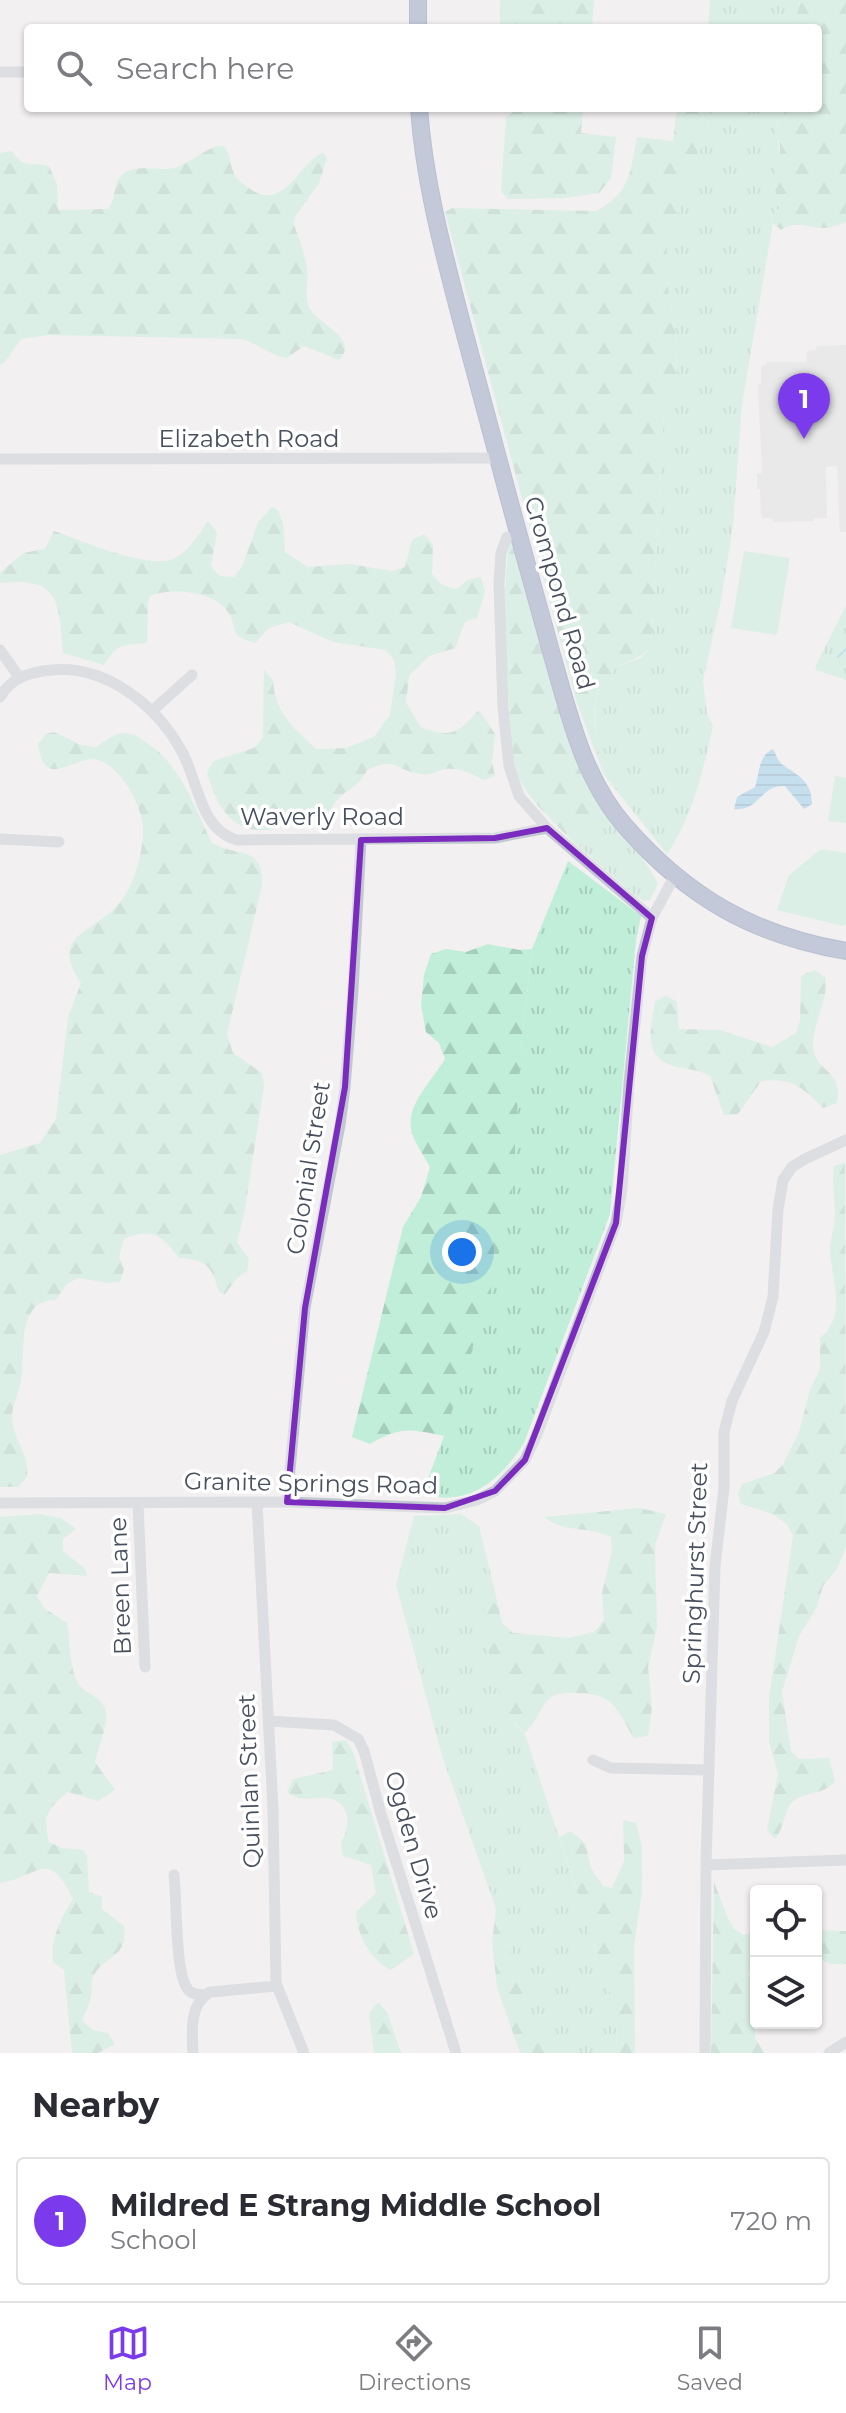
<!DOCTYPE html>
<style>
:root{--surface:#fff;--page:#f7f7f7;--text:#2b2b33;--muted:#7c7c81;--line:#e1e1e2;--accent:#7c3aed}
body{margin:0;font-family:Montserrat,sans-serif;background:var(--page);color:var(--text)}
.controls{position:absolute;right:24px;bottom:24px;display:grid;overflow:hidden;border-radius:8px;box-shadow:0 2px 6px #0004}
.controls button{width:72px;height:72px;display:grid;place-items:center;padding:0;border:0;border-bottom:2px solid var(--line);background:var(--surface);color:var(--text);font:40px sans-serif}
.you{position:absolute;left:462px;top:1252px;width:28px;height:28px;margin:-20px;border:6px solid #fff;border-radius:50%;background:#1a73e8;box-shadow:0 0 0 12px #1a73e833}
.badge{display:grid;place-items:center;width:52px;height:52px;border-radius:50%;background:var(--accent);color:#fff;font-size:26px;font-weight:700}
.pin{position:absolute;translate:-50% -66px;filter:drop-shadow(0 2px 4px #0008)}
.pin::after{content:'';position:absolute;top:42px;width:28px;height:24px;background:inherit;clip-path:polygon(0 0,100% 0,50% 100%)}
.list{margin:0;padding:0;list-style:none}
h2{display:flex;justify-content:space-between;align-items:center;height:104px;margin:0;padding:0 32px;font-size:34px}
h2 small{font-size:26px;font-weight:400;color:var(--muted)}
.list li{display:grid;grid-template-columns:52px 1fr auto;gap:24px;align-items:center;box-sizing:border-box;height:128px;margin:0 16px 16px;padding:0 16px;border:2px solid var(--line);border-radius:8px}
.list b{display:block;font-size:30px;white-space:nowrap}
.list p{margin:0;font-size:26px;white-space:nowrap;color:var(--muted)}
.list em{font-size:26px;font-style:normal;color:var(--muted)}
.icon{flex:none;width:44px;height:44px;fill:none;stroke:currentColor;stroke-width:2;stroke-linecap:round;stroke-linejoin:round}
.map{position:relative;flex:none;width:846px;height:2053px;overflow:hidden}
.search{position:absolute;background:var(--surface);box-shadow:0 2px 6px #0004;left:24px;right:24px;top:24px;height:88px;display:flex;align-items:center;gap:20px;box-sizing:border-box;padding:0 28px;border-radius:8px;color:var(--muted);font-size:30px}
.sheet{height:248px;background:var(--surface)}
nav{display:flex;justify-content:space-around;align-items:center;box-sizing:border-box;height:112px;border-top:2px solid var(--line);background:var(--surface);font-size:22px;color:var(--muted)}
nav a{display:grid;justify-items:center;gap:4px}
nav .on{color:var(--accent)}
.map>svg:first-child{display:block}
.education{fill:#e0dfdf}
.grass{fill:url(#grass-tufts)}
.forest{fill:url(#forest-firs)}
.pitch{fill:#c0eed9}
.water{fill:url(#water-rules)}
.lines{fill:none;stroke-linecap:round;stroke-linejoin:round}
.stream{stroke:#8ec9ea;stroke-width:2}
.highway-casing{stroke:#7485a9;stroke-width:18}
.minor{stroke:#c1c8d1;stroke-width:11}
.highway{stroke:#899abd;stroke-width:16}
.marked{fill:none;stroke:#7b2cbf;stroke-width:6;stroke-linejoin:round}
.labels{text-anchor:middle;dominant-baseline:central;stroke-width:7;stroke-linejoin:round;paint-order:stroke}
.street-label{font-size:24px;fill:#48505d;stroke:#fff}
</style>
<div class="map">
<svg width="846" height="2053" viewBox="0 0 846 2053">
<defs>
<pattern id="grass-tufts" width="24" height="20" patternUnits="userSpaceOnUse" patternTransform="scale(2)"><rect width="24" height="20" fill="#c0eed9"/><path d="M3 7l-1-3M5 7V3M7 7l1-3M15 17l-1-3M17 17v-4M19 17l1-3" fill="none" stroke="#a6cebd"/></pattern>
<pattern id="forest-firs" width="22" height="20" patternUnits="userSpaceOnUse" patternTransform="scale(2)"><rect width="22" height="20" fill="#c0eed9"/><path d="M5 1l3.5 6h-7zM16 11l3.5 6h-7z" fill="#a6cebd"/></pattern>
<pattern id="water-rules" width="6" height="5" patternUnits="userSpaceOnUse" patternTransform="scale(2)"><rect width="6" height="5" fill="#8ec9ea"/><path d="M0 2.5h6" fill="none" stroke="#76a6c1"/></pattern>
</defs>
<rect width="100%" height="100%" fill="#f2f0f0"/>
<path class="education" d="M846,345V532H840L837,466L826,467L827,518H814V521L773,522L772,518H761L760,489H757V474L762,473L758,384H761V366L766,365V362H806L807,351L816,350L817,346Z"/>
<path class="grass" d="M710,0H800L795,28H708Z
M710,108H785L782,119L776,126L780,154L774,185L780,208L771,216L773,223L742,404L733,526L721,600L703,680L707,714L713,726C703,771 693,815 667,854L604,775L596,738L595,702L603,678L618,666L641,658L651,646L664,412L677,372L675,331L667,281V242L710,120Z
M846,606V680L816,670L815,667Z
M597,801C616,828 644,854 658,884L650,900L644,901L637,897L580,848Z
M568,861L641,916L636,940L610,1214L524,1443C508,1468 486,1493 454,1497C444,1499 432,1496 422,1495L444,1436L521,1049L532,949Z
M461,1514L479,1526L496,1596L484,1603L515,1724L525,1734L617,2014L616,2053H546L530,2015L492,1897L443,1759L396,1585L414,1516Z"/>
<path class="forest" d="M500,0H594L592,28H500Z
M800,0H846V222C840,224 833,227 826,228C811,229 795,219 781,230L773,223L771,216L780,208C779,200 774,190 774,183C775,166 787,147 774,133C776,123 785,118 785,108H818V28H795Z
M519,108H583L581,133L616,137L611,178L599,193L565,198L508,199L501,191L506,117Z
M677,108H710V120L667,242V281L675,331L677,372L664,412L651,646C638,662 630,658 615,669C582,692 597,742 604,775L577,703L445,212L452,208L596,211C631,193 630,172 637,137L673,141Z
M217,146H223C233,155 228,170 239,180C284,223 295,163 323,153L327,158L319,183L295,217L294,225C299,239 305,254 307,268C309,280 304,295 309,307C316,324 361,338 339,360L304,346L287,358C271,356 258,344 242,339L48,335L21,339L5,362L0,365V153L12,151C24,170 30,161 49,166L57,184L58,210L108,209C117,200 112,183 122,175C137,162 161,173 177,167C189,163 203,151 217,146Z
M272,507L278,510L283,523L285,552L308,567L350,564L392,571L405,567L412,540L424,534L433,545L432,574L442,585L456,589L468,580L481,577L485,591L477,618L465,622L455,648L429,656L409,676L406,703L421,727C452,739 458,733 479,710L495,734L492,762L495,776L483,780C471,773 459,768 446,769C437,770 431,776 421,774C394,771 399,756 367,770C356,793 342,787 331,810C271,835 229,850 207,773L213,761L254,748L263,738L264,670L273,680C274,712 294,728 316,749L346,748L374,737L390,715L396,673L394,660L386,650L333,642L289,622L269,628L255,643C227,635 239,629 228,612C215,591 170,587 150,596L148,602L147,643C122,645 118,643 104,665L63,653C59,602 60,576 0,583V573L23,553L45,549L54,531C81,540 149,571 175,558C190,550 198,535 208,521L217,532L211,566L220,576L234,577L242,567L258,522Z
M514,541L573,750L597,801L580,848C561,829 526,799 517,773C510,754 510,727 509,707C505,652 502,597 509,542Z
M54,732L81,745L96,747C105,741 113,734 124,733C133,732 140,738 147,743C182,766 194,807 212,843C238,858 263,844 262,885L227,1034L233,1053L262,1073L264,1086L244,1215L237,1242L249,1259L247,1271L237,1278L225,1294L219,1292C211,1266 208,1260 179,1258C162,1235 152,1227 124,1239L119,1257L124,1269L120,1282L108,1283L78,1278L67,1284L56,1300C15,1300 26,1352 21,1381C19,1392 12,1405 12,1417C12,1438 30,1454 27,1477L18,1487H0V1155L40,1143L56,1119L68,1017L81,983C47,933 96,934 122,900C135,883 143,852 143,830C144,808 118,760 93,759C80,759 62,771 52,769C41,767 40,753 38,744L46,734Z
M488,944L520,950L532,949L521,1049L512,1195L489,1297L444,1436C409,1429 402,1426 370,1444L352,1437L403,1227L421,1197L430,1167C424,1156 416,1145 412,1133C404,1106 432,1081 445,1059L439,1043L426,1032L421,1005L424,975L431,954L446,949L466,952Z
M814,970L825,977C829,1002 812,1023 813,1047C815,1073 844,1069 837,1103L823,1108C803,1087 791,1077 761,1081L738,1114L724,1115L710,1076C696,1068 682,1070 668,1064C642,1053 652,1023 655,1002L666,995L677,1002L679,1029L720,1030L772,1047L796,1033L800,1020L801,976Z
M845,1163L846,1547L837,1569L823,1586L817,1607L799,1636L782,1692L791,1751L799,1759L829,1758L835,1781C824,1795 809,1791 795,1800C783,1807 786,1827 775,1839L767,1830L778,1774L769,1742V1698L793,1536C786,1514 761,1511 741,1504L738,1494L742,1484L775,1473L783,1464L799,1432L810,1390L820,1369V1338C846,1316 834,1288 830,1255C829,1240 836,1225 835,1210C834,1194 832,1182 834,1166Z
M639,1508L666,1514L655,1545L657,1627L648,1667L652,1708L648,1736L634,1738C616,1708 613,1692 574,1693C566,1693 557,1693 550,1698C542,1704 536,1723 525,1733C491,1703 490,1646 483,1603L496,1596L502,1623L513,1633L569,1638L594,1632L604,1620L602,1593L612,1551L611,1537C589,1526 563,1533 544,1517Z
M40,1514L61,1518L76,1529L63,1539V1551L85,1569L87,1576L49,1573L37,1596L44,1608L67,1623C70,1640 69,1672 80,1686C89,1696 103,1696 106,1713C108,1725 98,1748 95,1762L115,1790L98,1801L68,1792C46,1810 43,1814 49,1842L62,1848L83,1850L87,1856L89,1892L102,1897V1909L124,1926C128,1960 105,1953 93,1977C90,1984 93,1989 91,1996C90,2004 85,2013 82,2020L93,2030L108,2033L115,2044L98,2053H72L64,1970L53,1962C50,1940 61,1917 73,1899C47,1846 39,1878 0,1883V1517Z
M346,1740L353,1752L414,1954L391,1970C370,1960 357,1934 356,1912L376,1893L371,1865L343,1856L341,1842C352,1824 350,1800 325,1798C316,1797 307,1800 299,1798C294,1797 291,1794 287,1792L293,1779L333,1770L332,1742Z
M623,1820L636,1823L642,1848V1892L634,1946L635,2053H616L617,2014L559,1837L571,1831L585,1843L591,1868L603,1886L612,1888L624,1861Z
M714,1882L728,1918L734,1929L744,1935L756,1932V1957L751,1964L748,1975L756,1983L755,2038L764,2053H711Z
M496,1909L530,2015L546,2053H520L497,1987L492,1942Z
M816,1930L846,1931V1964H831L816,1957Z
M378,2002L387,2012L401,2053H374L369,2013Z"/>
<path class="pitch" d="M744,551L790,558L777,635L731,628Z
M835,776L846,778V823L828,821Z
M821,849L846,853V924L843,926L777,910L789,875Z"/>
<path class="water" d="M773,749C776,754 778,762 783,765C799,776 812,782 812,804L804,809L785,786C761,784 759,812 734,809L737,797L755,787C760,772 758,756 773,749Z"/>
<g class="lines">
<path class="stream" d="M838,657L846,649"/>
<g class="highway-casing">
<path id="highway" d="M418,0V28
M419,108C424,179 442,247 460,316C478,382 495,448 513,514C526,561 539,608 552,655C569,714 583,778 625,826C687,897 753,935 846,951"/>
</g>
<path class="minor" d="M0,72H28
M0,459L498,458
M507,537L501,553L499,584L503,708L509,766L519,796L547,828L652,918
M0,650L19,677
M0,697C12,677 30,672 52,670C106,665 156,705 181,750C199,781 199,829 237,840L495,838L547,828
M152,711L192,675
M0,839L59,842
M257,1502L273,1809L276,1983L304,2053
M287,1502L305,1308L340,1125L345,1087L353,990L361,840
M0,1503L287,1502L445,1508L477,1500L495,1491L525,1460L536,1437L616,1223L622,1189L629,1083L642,956L652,918L674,877
M138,1503L145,1667
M269,1721L334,1725L358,1739L364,1751L381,1814L456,2053
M593,1760L611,1768L709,1770
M706,1865L846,1860
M174,1875C177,1900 175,1971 187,1988C191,1995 197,1994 204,1995
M193,2053C192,2032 189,2004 210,1992L277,1986
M705,2053L706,1865L715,1566L724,1488V1432L732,1401L764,1332L773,1297L778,1209L783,1180L792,1167L805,1159L846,1140
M829,2053L846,2042"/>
<use href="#highway" class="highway"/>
</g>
<path d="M0 0H846V2053H0ZM547,828L652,918L642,956L616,1223L525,1460L495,1491L445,1508L287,1502L305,1308L345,1087L361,840L495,838Z" fill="#f2f0f0" fill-opacity=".55" fill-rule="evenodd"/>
<path class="marked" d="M547,828L652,918L642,956L616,1223L525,1460L495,1491L445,1508L287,1502L305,1308L345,1087L361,840L495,838Z"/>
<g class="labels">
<g class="street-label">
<text x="249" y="438">Elizabeth Road</text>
<text transform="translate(560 593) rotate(74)">Crompond Road</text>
<text x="322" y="816">Waverly Road</text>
<text transform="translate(308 1168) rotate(-81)">Colonial Street</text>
<text transform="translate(311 1483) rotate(1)">Granite Springs Road</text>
<text transform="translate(695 1573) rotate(-88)">Springhurst Street</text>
<text transform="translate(120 1586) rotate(-92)">Breen Lane</text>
<text transform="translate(249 1781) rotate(-92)">Quinlan Street</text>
<text transform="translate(414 1845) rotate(74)">Ogden Drive</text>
</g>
</g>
</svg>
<div class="controls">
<button><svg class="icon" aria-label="locate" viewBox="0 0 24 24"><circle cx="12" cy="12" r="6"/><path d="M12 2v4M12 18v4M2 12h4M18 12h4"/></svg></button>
<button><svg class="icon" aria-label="layers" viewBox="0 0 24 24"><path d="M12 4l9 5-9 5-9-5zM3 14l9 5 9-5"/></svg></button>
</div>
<div class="you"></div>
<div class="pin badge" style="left:804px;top:439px">1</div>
<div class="search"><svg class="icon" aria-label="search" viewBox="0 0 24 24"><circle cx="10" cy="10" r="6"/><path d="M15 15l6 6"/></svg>Search here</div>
</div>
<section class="sheet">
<h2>Nearby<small></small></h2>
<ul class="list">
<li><span class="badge">1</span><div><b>Mildred E Strang Middle School</b><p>School</p></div><em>720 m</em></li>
</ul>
</section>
<nav>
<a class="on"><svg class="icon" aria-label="map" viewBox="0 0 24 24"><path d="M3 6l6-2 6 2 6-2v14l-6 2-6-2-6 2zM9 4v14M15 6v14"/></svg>Map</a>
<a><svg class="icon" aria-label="directions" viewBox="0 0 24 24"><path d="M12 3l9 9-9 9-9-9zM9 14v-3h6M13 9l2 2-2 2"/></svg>Directions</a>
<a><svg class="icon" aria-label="saved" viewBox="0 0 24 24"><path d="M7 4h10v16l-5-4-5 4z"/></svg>Saved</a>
</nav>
